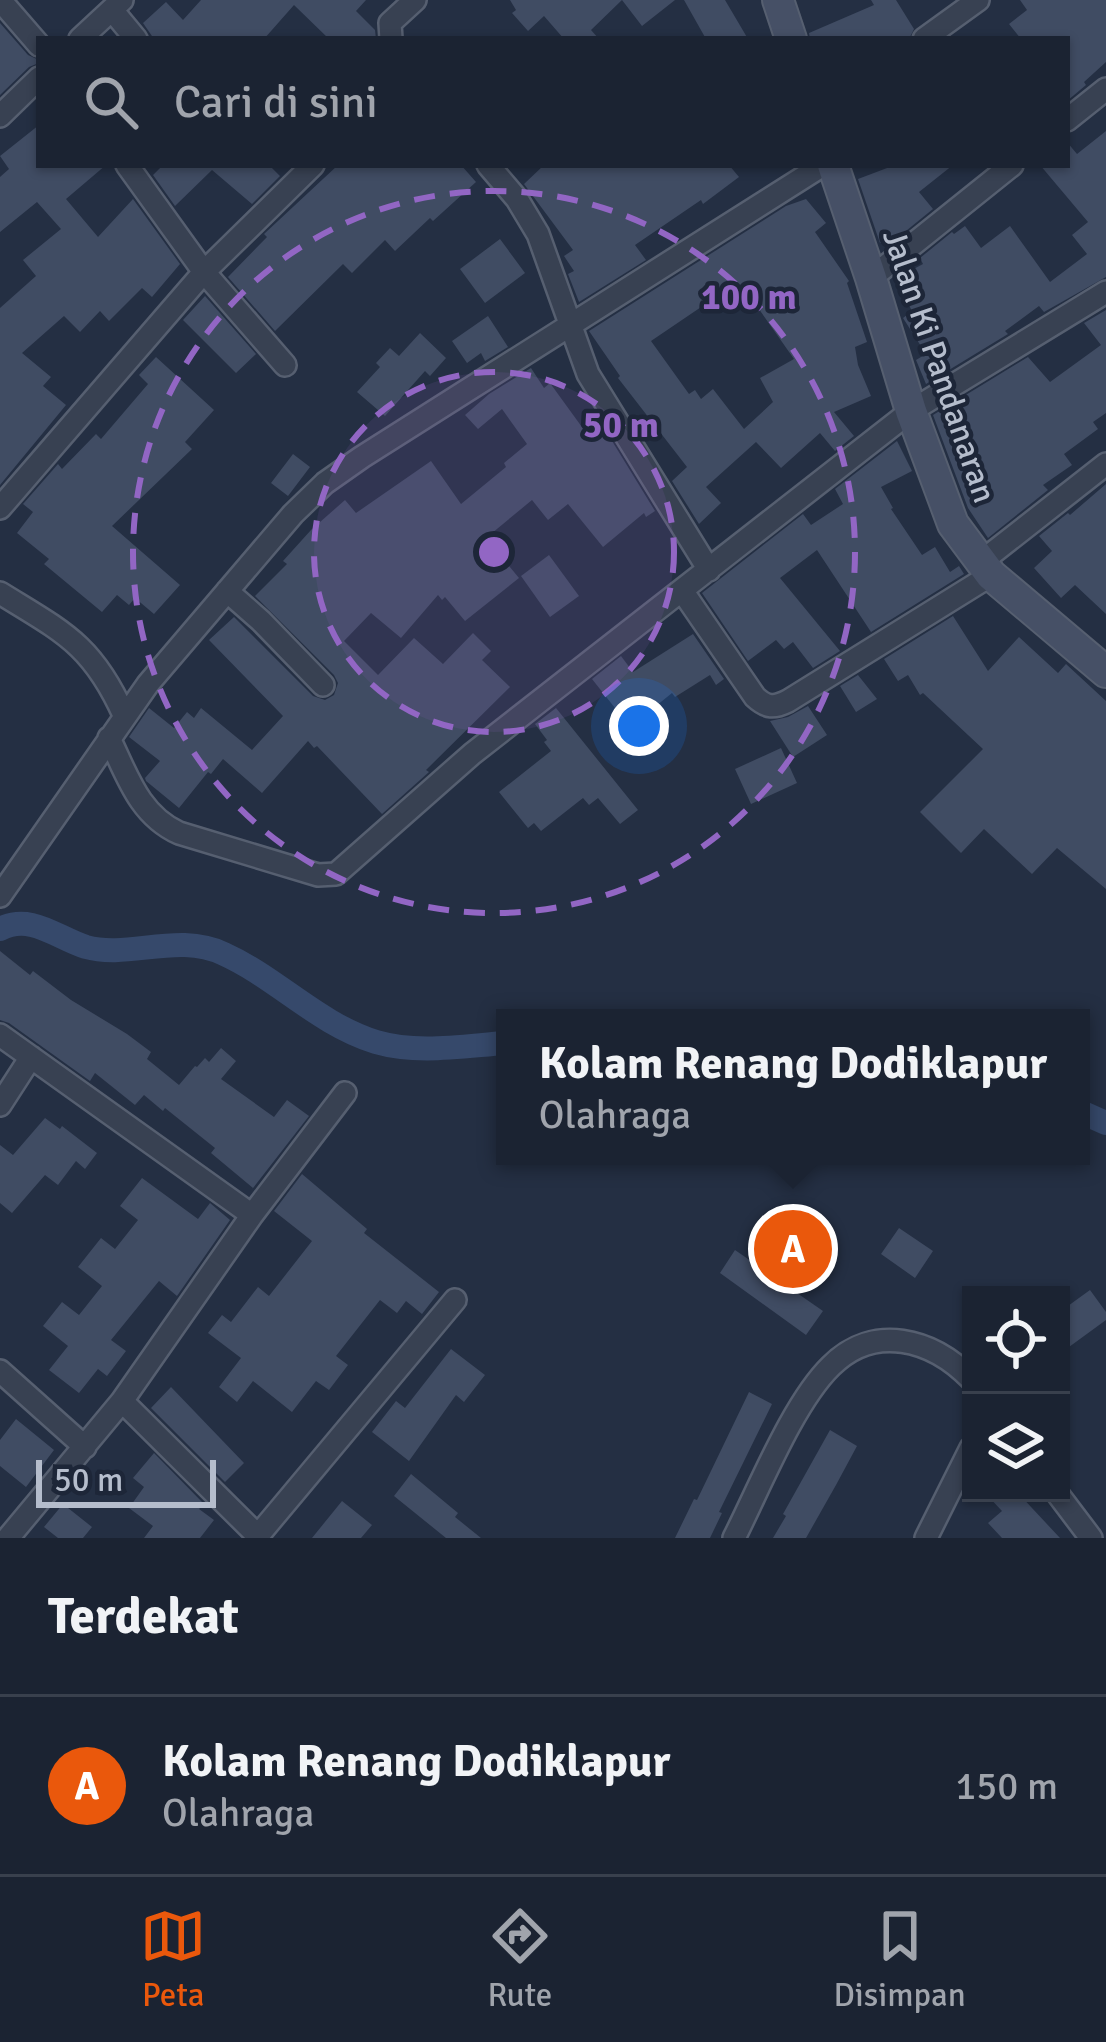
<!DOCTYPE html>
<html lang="id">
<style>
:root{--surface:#1b2332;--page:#282f3e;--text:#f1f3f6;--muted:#a0a4ac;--line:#39404d;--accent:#ea580c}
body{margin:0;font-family:Signika,sans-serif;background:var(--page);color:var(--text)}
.controls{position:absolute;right:36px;bottom:36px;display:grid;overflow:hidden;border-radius:0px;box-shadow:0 3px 9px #0004}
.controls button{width:108px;height:108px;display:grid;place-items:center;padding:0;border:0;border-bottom:3px solid var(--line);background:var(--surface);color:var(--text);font:60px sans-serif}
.scale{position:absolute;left:36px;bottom:30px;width:180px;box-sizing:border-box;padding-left:12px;border:6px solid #b5bdcc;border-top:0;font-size:33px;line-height:42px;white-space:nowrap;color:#b5bdcc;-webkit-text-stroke:9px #1d2638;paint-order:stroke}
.you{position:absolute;left:639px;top:726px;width:42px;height:42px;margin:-30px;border:9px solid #fff;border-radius:50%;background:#1a73e8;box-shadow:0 0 0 18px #1a73e833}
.badge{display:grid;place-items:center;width:78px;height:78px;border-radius:50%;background:var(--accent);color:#fff;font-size:39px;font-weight:700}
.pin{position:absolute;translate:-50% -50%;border:6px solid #fff;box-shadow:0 3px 12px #0006}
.popup{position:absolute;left:496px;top:1009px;width:594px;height:156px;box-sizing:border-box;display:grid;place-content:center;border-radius:0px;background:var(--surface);filter:drop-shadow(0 3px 9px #0005);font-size:39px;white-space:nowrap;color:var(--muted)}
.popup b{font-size:45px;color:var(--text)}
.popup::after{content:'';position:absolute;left:50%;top:100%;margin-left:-24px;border:24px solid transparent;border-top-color:var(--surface)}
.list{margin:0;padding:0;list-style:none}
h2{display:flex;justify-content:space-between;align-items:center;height:156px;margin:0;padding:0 48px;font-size:51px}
h2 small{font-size:39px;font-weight:400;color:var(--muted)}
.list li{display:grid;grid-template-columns:78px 1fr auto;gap:36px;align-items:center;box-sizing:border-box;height:180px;padding:0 48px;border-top:3px solid var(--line)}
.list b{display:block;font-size:45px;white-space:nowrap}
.list p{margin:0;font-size:39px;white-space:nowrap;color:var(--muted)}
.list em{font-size:39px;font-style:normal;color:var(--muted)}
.icon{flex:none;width:66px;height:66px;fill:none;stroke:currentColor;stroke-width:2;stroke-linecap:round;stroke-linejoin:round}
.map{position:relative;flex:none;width:1106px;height:1538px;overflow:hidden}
.search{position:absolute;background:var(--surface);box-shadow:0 3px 9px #0004;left:36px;right:36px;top:36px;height:132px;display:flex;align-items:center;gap:30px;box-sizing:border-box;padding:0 42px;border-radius:0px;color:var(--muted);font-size:45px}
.sheet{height:336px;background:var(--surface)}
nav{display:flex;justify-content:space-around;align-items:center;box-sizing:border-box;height:168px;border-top:3px solid var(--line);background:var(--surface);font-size:33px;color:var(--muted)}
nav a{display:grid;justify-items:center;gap:6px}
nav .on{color:var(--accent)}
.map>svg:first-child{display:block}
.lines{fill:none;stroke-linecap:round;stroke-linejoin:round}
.canal{stroke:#36496b;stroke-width:24}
.building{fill:#404c63;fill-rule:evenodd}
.street-casing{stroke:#565f70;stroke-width:26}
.secondary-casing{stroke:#565f70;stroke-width:34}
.street{stroke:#384152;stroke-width:21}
.secondary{stroke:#465066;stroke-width:30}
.ring{fill:none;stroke:#9266c4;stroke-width:6;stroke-dasharray:21 15}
.labels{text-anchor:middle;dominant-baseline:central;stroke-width:9;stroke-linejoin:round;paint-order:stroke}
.street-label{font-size:33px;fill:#b5bdcc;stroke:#1d2638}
.centre{fill:#9266c4;stroke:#1d2638;stroke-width:6}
.ring-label{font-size:36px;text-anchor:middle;font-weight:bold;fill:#9266c4;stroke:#1d2638;stroke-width:9;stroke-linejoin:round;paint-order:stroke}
</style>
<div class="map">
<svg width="1106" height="1538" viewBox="0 0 1106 1538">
<rect width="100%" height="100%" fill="#242f43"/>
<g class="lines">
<path class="canal" d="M0,929C31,913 57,938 86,947C129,959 178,932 224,954C277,978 318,1024 376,1042C417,1054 463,1046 505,1043
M1081,1112L1106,1123"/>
</g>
<path class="building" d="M201,0H366L356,11L375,30L376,39H329L294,5L264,39H154L143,23L166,2L183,20Z
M510,0H622L591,30L599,39H564L544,16L528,31L512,13L516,10Z
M622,0H675L642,26Z
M684,0H725L748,39H706Z
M871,0H896L914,29L909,39H810L809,33L874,5Z
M1020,0H1106V62L1084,82L1086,85L1067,101V39H1021L1009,24L1027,10Z
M0,23L28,55L39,60V63L29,67L0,95Z
M39,125V165H106L66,199L98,237L133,199L180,264L152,297L142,288L109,321L100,311L80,332L64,316L22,353L51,377L43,386L66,405L0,485V308L36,276L23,260L61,229L37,202L0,232V177L9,169L0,156Z
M1106,131V277L1044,312L1039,306L1005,331L1008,334L926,384L916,360L926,354L903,318L912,311L895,279L923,264L920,258L952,232L954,234L965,226L981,248L1010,226L1050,282L1087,254L1072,235L1088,222L1040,165H1067V142L1077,154Z
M163,165H269L280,176L252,204L212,170L175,206L153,175Z
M338,165H461L476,182L433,221L430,218L395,251L385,240L352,273L343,264L275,331L228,277L267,237L264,234Z
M544,165H729L739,177L703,204L701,200L635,245L646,260L579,302L568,274L574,271L564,256L573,250L524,184Z
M895,165H953L919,192L933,209L901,235L880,243L858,179Z
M806,199L826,223L815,232L849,281L847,283L867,342L855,347L858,365L871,396L834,412L854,436L835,451L820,433L781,468L756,442L706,487L721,503L699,524L672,481L687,467L618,378L620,376L589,331L786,206ZM742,285L794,359L760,378L773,402L744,429L713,389L701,399L695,390L689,394L651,341L710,301L714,306Z
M500,239L525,273L485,303L460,269Z
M205,296L256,354L236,373L183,320Z
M1106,310V413L1093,422L1098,429L1064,454L1072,465L1043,485L1048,490L988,538L968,508L933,415L1028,357L1050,382L1101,345L1084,323Z
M488,316L508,347L485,361L481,353L467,363L452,341Z
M420,333L446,358L430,376L425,371L385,416L357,392L380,367L376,363L390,348L399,356Z
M156,357L214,410L185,442L192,449L112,526L180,585L154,614L135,598L129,605L117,595L102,612L44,564L49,559L17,533L33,512L23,504L58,464L62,469L96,434L101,439L148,384L139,375Z
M531,368L544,388L550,383L587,434L601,423L655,511L646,517L644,513L603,547L568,504L548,520L532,500L486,538L519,578L465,621L445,597L442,600L438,595L401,638L371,613L344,641L378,675L414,638L443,664L473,633L491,651L482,660L510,687L426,770L429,772L382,814L317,746L314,748L308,741L262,793L223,759L211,774L208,772L179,808L146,781L145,778L160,761L129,737L149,708L174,728L187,712L194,718L201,708L252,750L283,716L209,640L234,617L313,696L325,700L334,695L338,683L334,675L255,596L287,564L283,561L311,530L345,500L356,513L431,461L461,504L506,467L504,463L527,444L502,409L478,429L465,415L489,394Z
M897,441L912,471L881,487L893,508L891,509L922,555L935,547L950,572L959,566L964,574L871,632L817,550L780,578L840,651L813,668L793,642L784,649L776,640L748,661L702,593L803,514L811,525L843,504L835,489Z
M293,454L310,467L288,496L271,483Z
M1106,484V614L1075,585L1061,598L1034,568L1052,551L1039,536L1068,513L1070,515Z
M549,555L579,596L550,617L521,576Z
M953,616L988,671L1019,637L1058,673L1066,664L1106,701V889L1057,848L1032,874L984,829L961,853L920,812L983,749L923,693L920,695L908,675L898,681L884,659Z
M693,634L724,679L716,685L710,675L675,697L672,693L630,727L592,679L621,656L633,672Z
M858,675L877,699L856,712L840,686Z
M808,706L827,735L793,757L770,721L788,717Z
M556,708L638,810L620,824L598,798L589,805L583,798L541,831L534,823L528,828L499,792L551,751L544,742L547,740L535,724Z
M781,748L797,783L751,804L735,769Z
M0,951L30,975L33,971L71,1000L127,1034L151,1052L147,1059L179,1085L195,1066L197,1067L205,1058L209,1062L221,1048L236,1061L221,1079L274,1117L287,1100L309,1116L250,1192L253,1188L211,1153L215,1148L165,1108L163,1111L144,1095L135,1105L95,1073L90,1081L9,1023L0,1020Z
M45,1118L60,1129L62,1126L97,1153L85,1169L76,1161L58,1185L45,1175L12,1213L0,1203V1145L13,1155Z
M302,1174L367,1229L364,1233L439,1292L422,1314L406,1301L397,1313L380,1300L336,1356L348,1365L329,1390L316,1381L292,1412L253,1381L237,1402L219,1387L241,1358L208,1333L222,1315L231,1322L258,1287L269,1296L312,1241L274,1211Z
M142,1178L198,1219L210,1203L230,1220L177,1296L159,1281L111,1340L126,1351L107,1376L98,1369L79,1393L49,1370L68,1346L43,1326L62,1302L79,1315L102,1286L78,1267L101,1238L115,1249L138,1220L120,1206Z
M899,1228L933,1251L915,1278L881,1254Z
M735,1250L823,1311L806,1335L720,1273Z
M1090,1290L1106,1312V1320L1069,1347L1061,1336V1311Z
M451,1349L485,1375L464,1402L456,1395L409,1461L372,1432L396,1401L405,1408Z
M171,1387L244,1463L225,1482L151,1408Z
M749,1392L772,1404L719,1512L722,1513L710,1538H675L694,1499L697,1500Z
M16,1419L54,1450L26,1487L0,1466V1440Z
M830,1430L857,1446L836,1485L806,1538H773L786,1516L783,1514Z
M154,1453L204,1504L199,1509L214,1520L200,1538H144L153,1526L129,1508L144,1487L133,1478Z
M411,1474L458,1513L455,1517L481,1538H446L394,1496Z
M985,1493H1018L1060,1538H1002L988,1523L1002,1511Z
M342,1501L372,1525L361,1538H312Z
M63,1504L92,1527L83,1538H58L44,1527Z"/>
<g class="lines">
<g class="street-casing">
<path id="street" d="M0,0L39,45
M112,10L136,39
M80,39L122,0
M391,39L390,23L415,0
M924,39L978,0
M0,116L39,78
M1067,120L1106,89
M127,165L204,272L285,365
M488,165L517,199L538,234L588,374L709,570
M871,278L1012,165
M0,508L204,272L313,165
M981,562L1106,464
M227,591L261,621L323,685
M683,592L755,697C767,708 774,708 788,701L991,575
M0,593C63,632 92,644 124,715
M109,738C127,775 139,815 179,833L318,875L336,874L472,754L911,411L1106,292
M0,896L148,684L293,514L325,483L362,457L823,165
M0,1035L252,1215
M0,1105L31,1057
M0,1371L85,1447
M122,1401L258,1536
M1057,1493L1091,1538
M8,1538L122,1401L252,1215L345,1093
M256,1538L455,1300
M734,1538C759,1489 793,1403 831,1366C874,1323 932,1339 971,1379
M926,1538L971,1448"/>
</g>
<g class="secondary-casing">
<path id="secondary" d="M778,0L791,39
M833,165L871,278L911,411L953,524L991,575L1106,672"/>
</g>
<use href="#street" class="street"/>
<use href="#secondary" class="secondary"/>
</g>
<circle cx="494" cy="552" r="180" fill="#9266c4" fill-opacity=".12"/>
<g class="ring">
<circle cx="494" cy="552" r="180"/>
<circle cx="494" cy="552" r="361"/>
</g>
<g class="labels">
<g class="street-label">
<text transform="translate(939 366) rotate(71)">Jalan Ki Pandanaran</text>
</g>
</g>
<circle cx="494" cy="552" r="18" class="centre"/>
<g class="ring-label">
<text x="749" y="309">100 m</text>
<text x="621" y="437">50 m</text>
</g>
</svg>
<div class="controls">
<button><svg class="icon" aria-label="locate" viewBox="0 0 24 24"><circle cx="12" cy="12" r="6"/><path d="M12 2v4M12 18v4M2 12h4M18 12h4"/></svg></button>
<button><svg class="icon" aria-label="layers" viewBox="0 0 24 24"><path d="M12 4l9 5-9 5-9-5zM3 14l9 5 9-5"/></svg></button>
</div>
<div class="scale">50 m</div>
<div class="you"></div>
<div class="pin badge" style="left:793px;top:1249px">A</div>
<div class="popup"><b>Kolam Renang Dodiklapur</b>Olahraga</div>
<div class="search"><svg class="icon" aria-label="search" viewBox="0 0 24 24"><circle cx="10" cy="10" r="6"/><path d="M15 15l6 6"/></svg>Cari di sini</div>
</div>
<section class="sheet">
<h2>Terdekat<small></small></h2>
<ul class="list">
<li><span class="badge">A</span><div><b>Kolam Renang Dodiklapur</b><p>Olahraga</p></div><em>150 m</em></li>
</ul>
</section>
<nav>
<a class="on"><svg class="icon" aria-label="map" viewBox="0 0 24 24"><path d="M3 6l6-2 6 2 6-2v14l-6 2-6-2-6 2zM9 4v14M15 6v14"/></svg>Peta</a>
<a><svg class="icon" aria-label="directions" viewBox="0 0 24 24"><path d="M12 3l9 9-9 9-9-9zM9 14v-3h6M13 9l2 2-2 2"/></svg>Rute</a>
<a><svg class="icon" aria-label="saved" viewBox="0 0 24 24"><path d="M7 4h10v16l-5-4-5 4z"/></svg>Disimpan</a>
</nav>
